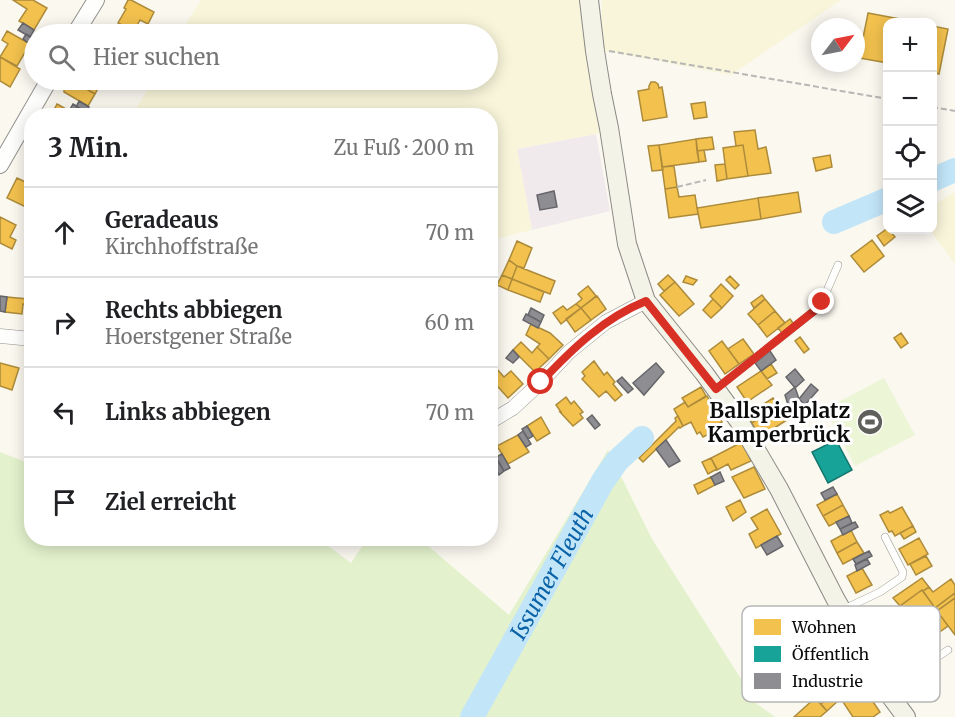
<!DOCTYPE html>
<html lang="de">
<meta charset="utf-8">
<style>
:root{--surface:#fff;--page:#f2f2f2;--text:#202124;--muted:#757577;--line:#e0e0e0}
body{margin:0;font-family:Merriweather,serif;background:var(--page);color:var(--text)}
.controls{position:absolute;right:18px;top:18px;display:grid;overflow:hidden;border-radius:12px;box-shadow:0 3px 15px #0003}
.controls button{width:54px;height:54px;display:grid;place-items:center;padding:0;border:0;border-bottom:2px solid var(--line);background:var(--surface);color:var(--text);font:30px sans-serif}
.compass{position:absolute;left:811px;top:18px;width:54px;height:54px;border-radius:50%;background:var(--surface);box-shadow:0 3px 15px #0003;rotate:58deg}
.stop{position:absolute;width:18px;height:18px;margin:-14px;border:4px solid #d93025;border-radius:50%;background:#fff}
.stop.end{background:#d93025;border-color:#fff;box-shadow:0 2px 6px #0008}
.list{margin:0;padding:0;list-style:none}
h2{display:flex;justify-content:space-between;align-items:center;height:78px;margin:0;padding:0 24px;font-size:26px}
h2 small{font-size:20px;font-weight:400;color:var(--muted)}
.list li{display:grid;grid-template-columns:39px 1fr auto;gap:18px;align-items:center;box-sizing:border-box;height:90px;padding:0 24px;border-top:2px solid var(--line)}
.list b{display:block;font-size:22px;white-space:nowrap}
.list p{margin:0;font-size:20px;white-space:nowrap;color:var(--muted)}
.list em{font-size:20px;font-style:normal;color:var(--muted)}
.icon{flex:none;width:33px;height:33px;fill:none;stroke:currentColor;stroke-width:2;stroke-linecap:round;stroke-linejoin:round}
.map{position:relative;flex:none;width:955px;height:717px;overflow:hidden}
.search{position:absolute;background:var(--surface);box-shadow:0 3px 15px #0003;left:24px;top:24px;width:474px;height:66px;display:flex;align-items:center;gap:15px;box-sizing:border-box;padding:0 21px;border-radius:33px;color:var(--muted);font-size:22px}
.panel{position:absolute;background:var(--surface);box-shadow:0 3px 15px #0003;left:24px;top:108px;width:474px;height:438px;border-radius:24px}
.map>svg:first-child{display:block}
.industrial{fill:#f1eaed}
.farmland{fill:#f8f5da}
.green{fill:#e3f2cd}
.pitch{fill:#edf5d7}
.homes{fill:#f2c14e;stroke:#ad8b3a;stroke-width:1.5}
.public{fill:#17a398;stroke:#14766e;stroke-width:1.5}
.industry{fill:#8d8d92;stroke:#66666a;stroke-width:1.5}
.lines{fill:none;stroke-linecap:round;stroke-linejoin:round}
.river{stroke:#c2e5f8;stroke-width:24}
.service-casing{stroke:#93928e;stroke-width:8}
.minor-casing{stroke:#93928e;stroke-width:15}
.tertiary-casing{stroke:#93928e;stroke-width:18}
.secondary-casing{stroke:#8a8985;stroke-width:20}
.path{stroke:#b7b7b5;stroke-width:2;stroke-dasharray:6 3;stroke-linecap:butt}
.service{stroke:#fefefd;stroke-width:7}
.minor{stroke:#fefefd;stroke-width:14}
.tertiary{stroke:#fefefd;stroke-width:16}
.secondary{stroke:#f4f3e8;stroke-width:18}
.route{stroke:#d93025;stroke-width:8}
.labels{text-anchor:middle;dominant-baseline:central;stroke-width:6;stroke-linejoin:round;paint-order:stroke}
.poi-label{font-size:21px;font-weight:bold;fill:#0c0c0c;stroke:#fff;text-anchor:end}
.water-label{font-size:22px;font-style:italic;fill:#0b63a7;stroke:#fff}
.key{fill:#fff;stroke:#b6b6b6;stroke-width:1.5}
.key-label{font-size:16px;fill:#0c0c0c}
</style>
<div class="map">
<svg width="955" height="717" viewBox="0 0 955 717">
<rect width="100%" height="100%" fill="#faf8ef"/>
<path class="industrial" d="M596,134L610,211L532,230L517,149Z"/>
<path class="farmland" d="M201,0H589L609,128L596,134L517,149L532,230L492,240L491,242L490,116H132L153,80H488V34H180Z
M602,0H841L731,75L601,50Z
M955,192V264L930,230H932L933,205Z"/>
<path class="green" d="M608,450L652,539L757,704L775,717H0V452L31,464L32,538L319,539L351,563L367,539H420L509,615Z"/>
<path class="pitch" d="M884,378L915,435L855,466L825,409Z"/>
<path class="homes" d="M13,0H33L47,8L34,30L19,21L27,9Z
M128,0H131L154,12L148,24L140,20L134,31L118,23L126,9L124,8Z
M868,13L916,22H888V63L859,58Z
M932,26L948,29L939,74L932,72Z
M7,31L30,44L17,66L0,57L8,44L2,40Z
M0,57L20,69L10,87L0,81Z
M71,80L95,94L88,106L64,92V88L66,85H68Z
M71,80H99L102,81L95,94Z
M651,82H655L658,84L659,88L662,87L667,117L643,121L638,91L649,89V86Z
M705,102L707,117L694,119L691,104Z
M57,104L75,114L74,116H51Z
M755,130L758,149L766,147L771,173L748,176L743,145L736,146L734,132Z
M712,137L714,149L697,151L696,139Z
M696,139L699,162L662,167L659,145Z
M659,145L663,170L652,171L648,146Z
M743,145L748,176L727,179L723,148Z
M704,150L706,161L699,162L697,151Z
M830,155L832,167L816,171L813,158Z
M725,164L727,179L717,181L715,165Z
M674,166L677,187L665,189L662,167Z
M17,178L32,185V196L26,207L7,198Z
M677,187L679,197L695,195L698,214L669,218L665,189Z
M798,192L801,212L761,219L758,198Z
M758,198L761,219L701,228L697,208Z
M0,217L16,225L10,237L16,240L12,249L0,243Z
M888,228V230H889L895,237L884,246L877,236Z
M872,240L884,256L864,272L851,256Z
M517,241L532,248L524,268L517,266L509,260Z
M509,260L517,266L512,279L502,275Z
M517,266L555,281L550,294L512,279Z
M502,275L512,279L508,290L497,285Z
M668,275L675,282L664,291L658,284Z
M686,276L697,280L693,285L683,282Z
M730,276L739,285L735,289L726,280Z
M512,279L544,292L540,302L508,290Z
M675,282L694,304L679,316L660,295Z
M721,284L733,296L722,308L710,296Z
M588,286L596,296L581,308L576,304L582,299L578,294Z
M762,295L765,299L754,308L751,303Z
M597,296L606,309L591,320L581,308Z
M7,297L28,299V305L23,304L22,314L5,312Z
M713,299L722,308L711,318L703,310Z
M765,299L775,311L758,325L748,314Z
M576,304L581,308L561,324L553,313L563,306L567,310Z
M581,308L591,320L575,332L566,319Z
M775,311L785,323L767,337L758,325Z
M790,319L793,323L782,333L778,328Z
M531,324L550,333L563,345L549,359L537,347L540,344L526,335Z
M901,333L908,343L901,348L894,338Z
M800,337L809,349L804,353L795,341Z
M743,339L754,354L739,364L728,349Z
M722,341L739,364L725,374L709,351Z
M521,342L532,353L537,347L549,359L535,372L513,350Z
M594,361L604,375L607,372L615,382L613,384L622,395L615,401L606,391L599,397L582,379L585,376L582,372Z
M0,363L19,368L12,390L0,386Z
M771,364L777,373L767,379L761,371Z
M496,368L504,377L511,371L523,384L508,398L490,378V374Z
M761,371L772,385L747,402L737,387Z
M701,387L706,396L688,407L682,398Z
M707,396L722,422L709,429L711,433L703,437L700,432L697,434L691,422L683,426L674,409L685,402L688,407Z
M566,397L571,404L574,401L583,412L580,414L583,418L573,426L560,412H561L556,405Z
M773,398L781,409L774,414L773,412L762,419L761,417L752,423L747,415Z
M781,409L787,420L760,437L752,423L761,417L762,419L773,412L774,414Z
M678,416L683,426L680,428L679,427L643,462L639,458L676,421L675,418Z
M541,417L550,433L537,441L527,426Z
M518,435L529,452L508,464L497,446Z
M742,442L751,461L731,470L728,464L717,470L711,458Z
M711,458L717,469L708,474L702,462Z
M754,467L765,489L744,498L732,477Z
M711,477L715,485L698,494L694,485Z
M837,494L843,505L823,516L817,505Z
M740,500L746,512L733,521L726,507Z
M843,505L849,516L829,526L823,516Z
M902,507L913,526L895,536L892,531L889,532L880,515L888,511L890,513Z
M767,509L781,534L756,548L749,534L758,529L751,518Z
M913,526L916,532L904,539L900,533Z
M851,530L857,542L837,553L831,541Z
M919,538L928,554L908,565L899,549Z
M857,542L864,553L843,564L837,553Z
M926,556L932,566L916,575L910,564Z
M862,568L872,585L856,593L847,576Z
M922,578L929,587L923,591L922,590L900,606L893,598Z
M951,579L955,585V593L935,608L923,591L929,587L933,592Z
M922,590L948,626L924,643L909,623L911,622L900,606Z
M955,593V598L937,611L935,608Z
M955,598V635L937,611Z
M861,684L880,712L873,717H853L841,699L842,696Z
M833,692L839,700L827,711L821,704Z
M815,698L827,711L820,717H794Z"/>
<path class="public" d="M836,440L852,470L828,483L812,452Z"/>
<path class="industry" d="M23,23L34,30L30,37L18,30Z
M26,34L34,39V47L23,39Z
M79,101L89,107L86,112L76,107Z
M73,104L86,112L84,116H76L69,111Z
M554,191L557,207L540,210L537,195Z
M0,296L7,297L5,312L0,311Z
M531,308L544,315L541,322L528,315Z
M526,314L541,322L538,328L523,320Z
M513,350L519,357L513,363L506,358Z
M770,351L776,360L761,371L755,363Z
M656,363L664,372L644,395L633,383Z
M795,369L804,380L795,388L786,377Z
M622,377L633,389L628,393L617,381Z
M811,384L818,390L805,405L799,399Z
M795,387L799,399L789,408L785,395Z
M592,415L600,425L595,429L587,419Z
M527,426L533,436L528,439L522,429Z
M523,431L531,444L526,447L518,435Z
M666,440L680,461L669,467L656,449Z
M502,454L510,468L504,471L496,457Z
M495,456L504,471L499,475L490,460V458Z
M720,472L724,481L715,485L711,477Z
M833,487L837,494L825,500L821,493Z
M849,516L852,523L840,529L836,522Z
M855,522L858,527L843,535L840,529Z
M777,536L783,546L767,555L761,545Z
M869,551L872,556L856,564L853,559Z
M867,559L870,564L857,571L855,565Z"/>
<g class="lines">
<g class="river">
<path d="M932,180L955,170"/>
<path d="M834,222L888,199"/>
<path id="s1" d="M472,717L603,481L617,461L642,438"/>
</g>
<g class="service-casing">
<path id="service" d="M716,389L814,311L822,302L838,265
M844,609L880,592L902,577L903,572L885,537
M889,690L894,688L921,668L948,650"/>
</g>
<g class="minor-casing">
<path id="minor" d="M0,336L32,339
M490,422L513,408L541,382L569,352L606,322L646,301"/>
</g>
<g class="tertiary-casing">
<path id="tertiary" d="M75,34L96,0
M0,165L49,80"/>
</g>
<g class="secondary-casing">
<path id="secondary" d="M589,0L595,51L602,94L609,128L627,244L646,301L704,373L739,421L779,489L836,600L850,624L880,682L906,717"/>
</g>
<path class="path" d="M609,51L888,99
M932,107L955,111
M677,187L706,180"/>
<use href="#service" class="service"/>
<use href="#minor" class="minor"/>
<use href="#tertiary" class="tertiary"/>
<use href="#secondary" class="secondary"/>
</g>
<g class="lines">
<path class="route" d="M541,382C572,349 604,318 646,301L716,389L814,311L822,302"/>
</g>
<defs>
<g id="stadium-disc" transform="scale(1.35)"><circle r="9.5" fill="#5f5f5b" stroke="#fff"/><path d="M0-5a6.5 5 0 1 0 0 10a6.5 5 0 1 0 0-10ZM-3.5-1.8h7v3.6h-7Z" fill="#fff"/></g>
</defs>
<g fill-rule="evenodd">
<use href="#stadium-disc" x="870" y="422"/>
</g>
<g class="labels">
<g class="poi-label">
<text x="850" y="410">Ballspielplatz<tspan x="850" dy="24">Kamperbrück</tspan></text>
</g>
<g class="water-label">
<text stroke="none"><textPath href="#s1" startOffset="164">Issumer Fleuth</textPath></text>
</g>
</g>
<rect x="742" y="606" width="198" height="96" rx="9" class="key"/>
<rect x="754" y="619" width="27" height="16" fill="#f2c14e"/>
<rect x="754" y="646" width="27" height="16" fill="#17a398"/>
<rect x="754" y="673" width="27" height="16" fill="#8d8d92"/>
<g class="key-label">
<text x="792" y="633">Wohnen</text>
<text x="792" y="660">Öffentlich</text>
<text x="792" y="687">Industrie</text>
</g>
</svg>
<div class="controls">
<button>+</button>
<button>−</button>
<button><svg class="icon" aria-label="locate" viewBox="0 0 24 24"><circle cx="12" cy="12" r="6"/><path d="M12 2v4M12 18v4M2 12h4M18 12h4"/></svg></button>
<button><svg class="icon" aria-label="layers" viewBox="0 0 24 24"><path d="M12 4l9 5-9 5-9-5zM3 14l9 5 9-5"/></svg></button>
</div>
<svg class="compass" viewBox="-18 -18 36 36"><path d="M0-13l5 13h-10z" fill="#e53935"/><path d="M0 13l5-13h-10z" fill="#757577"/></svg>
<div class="stop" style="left:541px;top:382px"></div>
<div class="stop end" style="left:822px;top:302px"></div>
<div class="search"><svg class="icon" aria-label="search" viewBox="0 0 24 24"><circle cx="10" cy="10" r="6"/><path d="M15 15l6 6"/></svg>Hier suchen</div>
<section class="panel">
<h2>3 Min.<small>Zu Fuß · 200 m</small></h2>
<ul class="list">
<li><svg class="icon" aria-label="ahead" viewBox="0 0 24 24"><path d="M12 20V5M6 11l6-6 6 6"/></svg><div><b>Geradeaus</b><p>Kirchhoffstraße</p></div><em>70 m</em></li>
<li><svg class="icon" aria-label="right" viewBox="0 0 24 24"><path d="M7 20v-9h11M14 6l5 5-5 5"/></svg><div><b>Rechts abbiegen</b><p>Hoerstgener Straße</p></div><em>60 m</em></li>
<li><svg class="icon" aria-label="left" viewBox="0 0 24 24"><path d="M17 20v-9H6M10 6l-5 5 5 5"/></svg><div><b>Links abbiegen</b></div><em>70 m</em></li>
<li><svg class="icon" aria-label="arrive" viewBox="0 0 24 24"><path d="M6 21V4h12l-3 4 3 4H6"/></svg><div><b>Ziel erreicht</b></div></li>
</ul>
</section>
</div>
